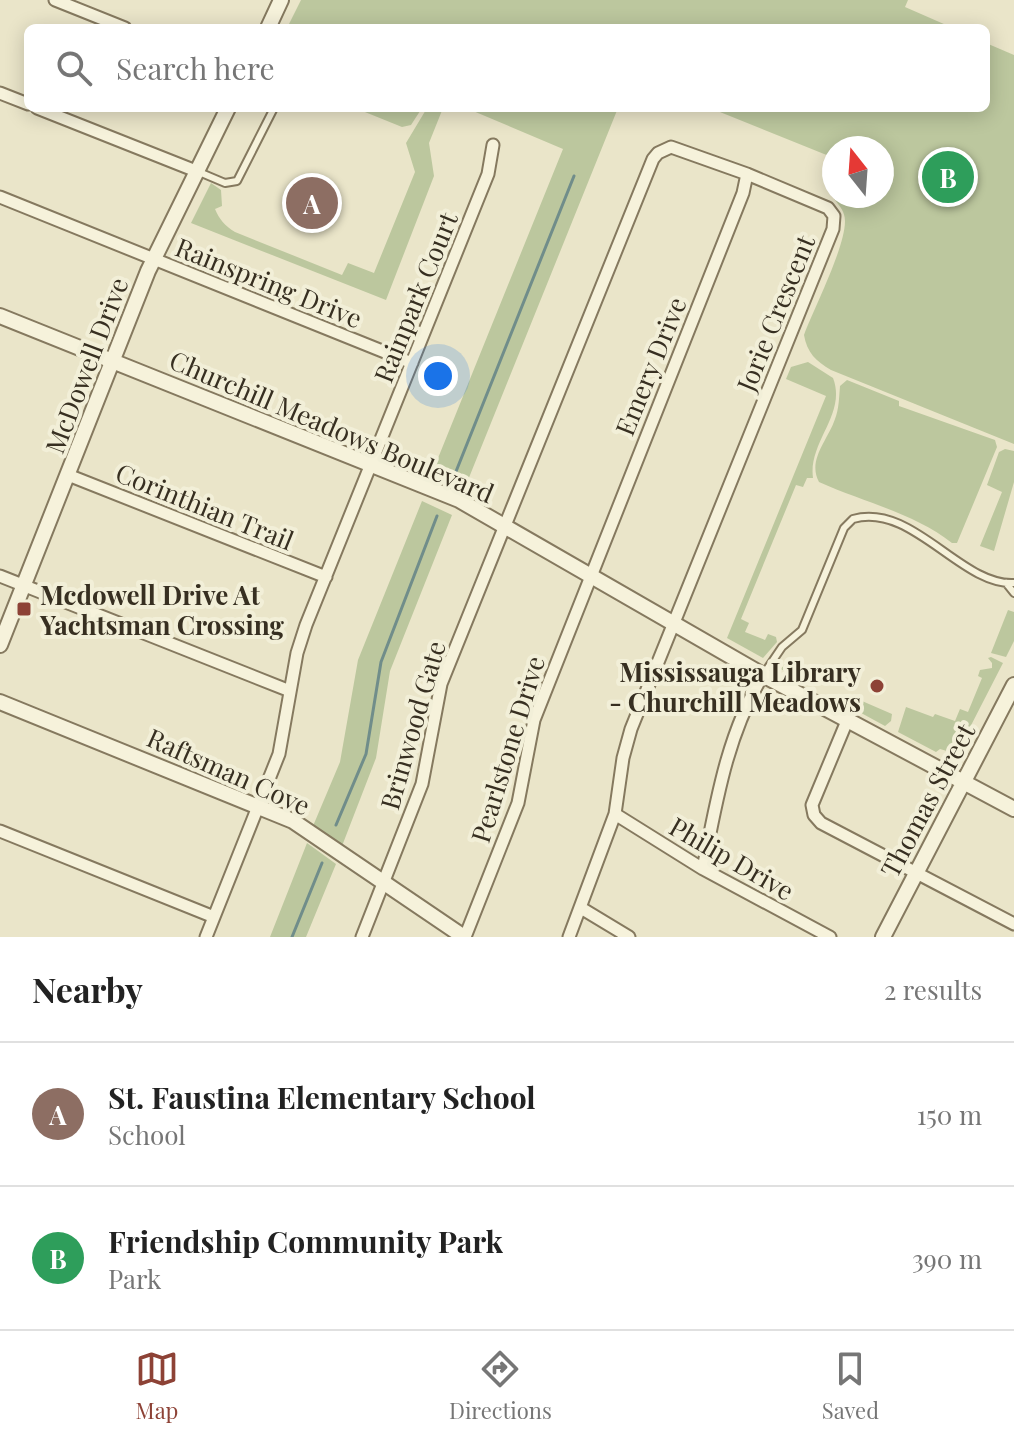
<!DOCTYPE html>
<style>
:root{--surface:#fff;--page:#f6f6f6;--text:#222;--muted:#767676;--line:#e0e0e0;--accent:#8d4236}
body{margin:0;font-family:"Playfair Display",serif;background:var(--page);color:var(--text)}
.compass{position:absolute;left:822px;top:136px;width:72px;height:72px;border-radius:50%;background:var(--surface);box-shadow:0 4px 20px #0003;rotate:343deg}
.you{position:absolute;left:438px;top:376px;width:28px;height:28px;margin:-20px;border:6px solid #fff;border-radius:50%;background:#1a73e8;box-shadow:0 0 0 12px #1a73e833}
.badge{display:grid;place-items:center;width:52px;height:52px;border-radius:50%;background:var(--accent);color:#fff;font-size:26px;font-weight:700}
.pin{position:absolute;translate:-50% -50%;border:4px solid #fff;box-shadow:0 2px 8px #0006}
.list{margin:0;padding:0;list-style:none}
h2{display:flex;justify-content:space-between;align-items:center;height:104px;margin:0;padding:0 32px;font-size:34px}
h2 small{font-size:26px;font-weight:400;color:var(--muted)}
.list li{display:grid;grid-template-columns:52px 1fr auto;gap:24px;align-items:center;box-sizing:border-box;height:144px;padding:0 32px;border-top:2px solid var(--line)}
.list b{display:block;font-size:30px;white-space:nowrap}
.list p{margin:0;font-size:26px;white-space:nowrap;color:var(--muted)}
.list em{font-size:26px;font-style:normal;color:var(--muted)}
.icon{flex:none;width:44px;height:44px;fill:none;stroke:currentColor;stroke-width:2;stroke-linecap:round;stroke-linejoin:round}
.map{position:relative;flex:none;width:1014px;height:937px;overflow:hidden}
.search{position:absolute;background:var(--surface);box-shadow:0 4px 20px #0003;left:24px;right:24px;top:24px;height:88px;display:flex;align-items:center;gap:20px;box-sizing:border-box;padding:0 28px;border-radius:12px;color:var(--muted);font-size:30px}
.sheet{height:392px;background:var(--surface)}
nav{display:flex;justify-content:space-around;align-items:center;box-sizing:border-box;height:112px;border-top:2px solid var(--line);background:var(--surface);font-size:22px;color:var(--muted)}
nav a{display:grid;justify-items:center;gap:4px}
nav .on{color:var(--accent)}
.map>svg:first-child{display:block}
.green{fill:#bcc79e}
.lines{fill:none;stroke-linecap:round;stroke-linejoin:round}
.stream{stroke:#708d8a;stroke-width:3}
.service-casing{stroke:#85795f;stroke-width:10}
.minor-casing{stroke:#85795f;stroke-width:15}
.tertiary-casing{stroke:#85795f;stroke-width:18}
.service{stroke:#f6f2db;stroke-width:6}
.minor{stroke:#f6f2db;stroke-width:11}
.tertiary{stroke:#f6f2db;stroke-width:14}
.poi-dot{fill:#8d4236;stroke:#f2efd8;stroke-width:3}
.labels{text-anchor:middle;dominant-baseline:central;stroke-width:8;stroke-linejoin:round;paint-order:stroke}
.street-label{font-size:26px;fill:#372f21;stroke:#f2efd8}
.poi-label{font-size:26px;font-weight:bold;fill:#372f21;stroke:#f2efd8;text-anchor:start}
</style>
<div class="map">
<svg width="1014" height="937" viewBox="0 0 1014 937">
<rect width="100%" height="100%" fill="#eae5c9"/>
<path class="green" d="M301,0H908L905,7L953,28H287Z
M986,43L1014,55V444L831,370C816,361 807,353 804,335C814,308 845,248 845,221C845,212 840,206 834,199L837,196H882V148H834V158L710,108H986Z
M355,108H422L411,125L402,127Z
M427,108H443L429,143L434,176L386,300L191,223L211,183L221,190L222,206L215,209C219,219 225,226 235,232L342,275L348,263L374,273L415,172L406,143Z
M466,108H618L466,485L432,473L563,149Z
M808,362L833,378C847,414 808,442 813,478H807L803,487L796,485L741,619L749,623L745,632L765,640L768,634L776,637L777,642L763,658L727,638L826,396L786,379L791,367Z
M847,380L899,401V406L995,440L997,447L957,543H952C914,513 863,502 819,482C807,460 828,440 835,419C839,409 839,398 840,386Z
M1005,449L1014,451V482L994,551L980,546L1002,492L987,485L999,452Z
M422,501L452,515L390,671L376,758L342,846L313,826L340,762L358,660Z
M1008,610L1014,612V641L1006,657L991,653Z
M991,657L1003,663L964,739L958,738L950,752L940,749L936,752L898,732L906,707L933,717L935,714L955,721L960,709L968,712L982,678L978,676L980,670L992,668V663L988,658Z
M787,661L815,673L817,678L811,686L781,669Z
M862,701L892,714L891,721L885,726L852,708L855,704Z
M307,843L336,864L306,937H270Z"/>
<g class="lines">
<path class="stream" d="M455,474L574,176
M336,825L366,754L381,662L437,516
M292,937L322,863"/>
<g class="service-casing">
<path id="service" d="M199,172L225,183L237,181L274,108
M1006,583L1014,593
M763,675L782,647L802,630L844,528L853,519C912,502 961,586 1014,583"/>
</g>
<g class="minor-casing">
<path id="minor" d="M55,0L125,28
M0,93L28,104
M37,108L196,171
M0,197L412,363
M68,475L326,577
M0,576L290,691
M847,721L812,805L814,815L821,823L1014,924
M615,814L703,869L830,937
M0,831L214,917
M703,869C716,803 727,734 763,675
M581,908L629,937
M206,937L279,754L297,653L306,625L488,174L493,145
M362,937L422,784L441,684L653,159L658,153L671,147L747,174L828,208L834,216L833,229L631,729L623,758L615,814L569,937
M465,937L518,803L534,720L743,193L747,174"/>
</g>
<g class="tertiary-casing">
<path id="tertiary" d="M268,28L281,0
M0,316L459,500L763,675L1014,809
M0,645L148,271L228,108
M0,702L293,821L464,937
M883,937L1014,685"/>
</g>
<use href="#service" class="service"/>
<use href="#minor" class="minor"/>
<use href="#tertiary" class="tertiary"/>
</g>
<g class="poi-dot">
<rect x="16" y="601" width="16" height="16" rx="4"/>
<circle cx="877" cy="686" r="8"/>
</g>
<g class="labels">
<g class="street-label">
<text transform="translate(269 282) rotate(22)">Rainspring Drive</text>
<text transform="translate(415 297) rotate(-68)">Rainpark Court</text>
<text transform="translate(775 313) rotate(-68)">Jorie Crescent</text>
<text transform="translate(86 365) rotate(-69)">McDowell Drive</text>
<text transform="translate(650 366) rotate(-68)">Emery Drive</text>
<text transform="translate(332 426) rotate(23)">Churchill Meadows Boulevard</text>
<text transform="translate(205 506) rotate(22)">Corinthian Trail</text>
<text transform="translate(412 725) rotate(-74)">Brinwood Gate</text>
<text transform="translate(507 749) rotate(-73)">Pearlstone Drive</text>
<text transform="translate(229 771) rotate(24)">Raftsman Cove</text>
<text transform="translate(927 800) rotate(-62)">Thomas Street</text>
<text transform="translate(732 858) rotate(30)">Philip Drive</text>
</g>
<g class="poi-label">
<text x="40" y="594">Mcdowell Drive At<tspan x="40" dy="30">Yachtsman Crossing</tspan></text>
<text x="861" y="671" text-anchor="end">Mississauga Library<tspan x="861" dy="30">- Churchill Meadows</tspan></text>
</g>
</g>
</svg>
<svg class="compass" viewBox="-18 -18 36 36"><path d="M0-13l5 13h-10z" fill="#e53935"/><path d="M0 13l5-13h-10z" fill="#767676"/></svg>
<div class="you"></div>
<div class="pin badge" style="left:312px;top:203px;background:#8d6e63">A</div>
<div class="pin badge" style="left:948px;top:177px;background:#2e9e5b">B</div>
<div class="search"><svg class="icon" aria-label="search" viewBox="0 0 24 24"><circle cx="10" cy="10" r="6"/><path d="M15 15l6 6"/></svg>Search here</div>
</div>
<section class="sheet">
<h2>Nearby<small>2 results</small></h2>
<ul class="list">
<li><span class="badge" style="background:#8d6e63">A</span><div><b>St. Faustina Elementary School</b><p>School</p></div><em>150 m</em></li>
<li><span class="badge" style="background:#2e9e5b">B</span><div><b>Friendship Community Park</b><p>Park</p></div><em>390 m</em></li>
</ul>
</section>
<nav>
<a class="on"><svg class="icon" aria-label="map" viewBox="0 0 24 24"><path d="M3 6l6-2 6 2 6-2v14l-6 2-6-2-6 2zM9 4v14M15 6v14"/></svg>Map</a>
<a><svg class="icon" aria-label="directions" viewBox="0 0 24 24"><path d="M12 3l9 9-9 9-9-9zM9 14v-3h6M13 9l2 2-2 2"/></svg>Directions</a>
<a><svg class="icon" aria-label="saved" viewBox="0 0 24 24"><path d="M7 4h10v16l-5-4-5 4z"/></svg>Saved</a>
</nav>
